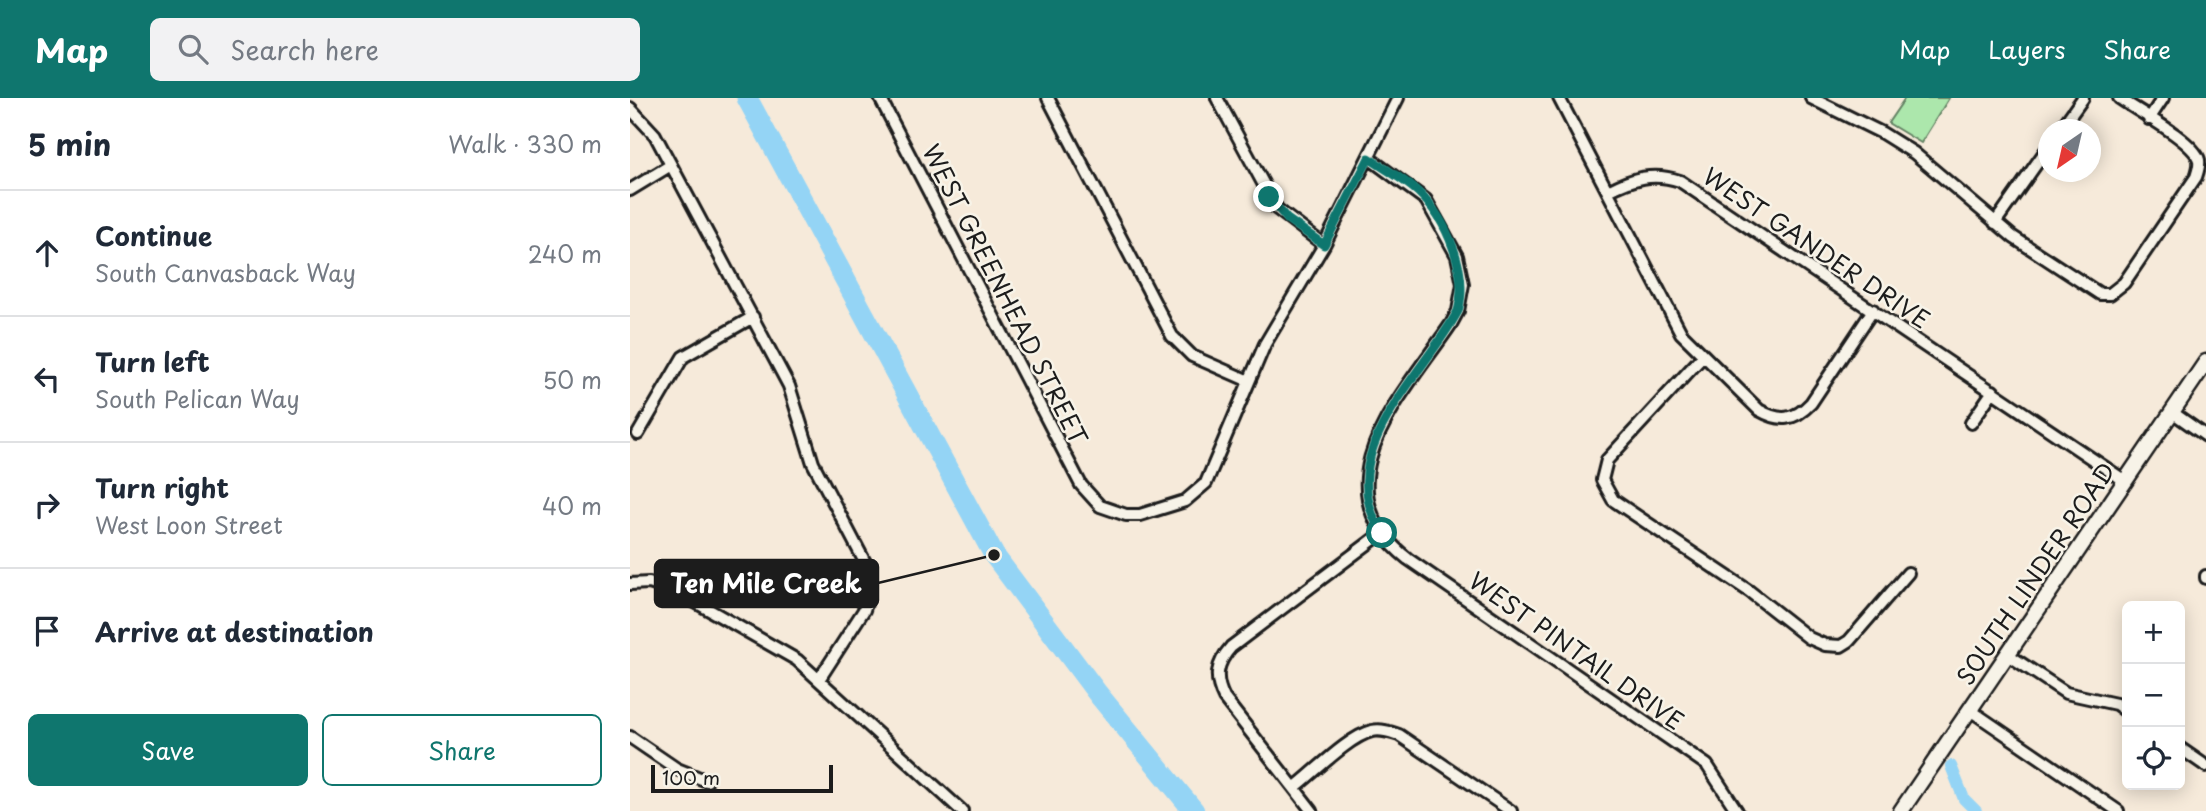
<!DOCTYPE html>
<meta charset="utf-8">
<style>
:root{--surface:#fff;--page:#f2f2f3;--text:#1f2937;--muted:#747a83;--line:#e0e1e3;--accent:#0f766e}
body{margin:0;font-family:"Playpen Sans",sans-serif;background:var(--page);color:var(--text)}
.controls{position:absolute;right:21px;bottom:21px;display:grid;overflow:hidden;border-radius:10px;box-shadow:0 4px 18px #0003}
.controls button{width:63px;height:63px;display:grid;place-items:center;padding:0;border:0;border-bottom:2px solid var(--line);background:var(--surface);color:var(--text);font:35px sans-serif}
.compass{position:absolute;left:1408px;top:21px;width:63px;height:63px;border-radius:50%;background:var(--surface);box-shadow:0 4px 18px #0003;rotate:214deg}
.scale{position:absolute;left:21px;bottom:18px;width:182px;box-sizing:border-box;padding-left:7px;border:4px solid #1c1c1c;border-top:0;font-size:19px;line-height:24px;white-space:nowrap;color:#1c1c1c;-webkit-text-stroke:5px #f7f3e8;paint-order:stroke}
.stop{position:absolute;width:21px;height:21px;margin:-16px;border:5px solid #0f766e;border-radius:50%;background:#fff}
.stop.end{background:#0f766e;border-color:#fff;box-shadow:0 2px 7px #0008}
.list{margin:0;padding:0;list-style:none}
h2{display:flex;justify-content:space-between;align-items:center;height:91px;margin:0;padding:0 28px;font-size:30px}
h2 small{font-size:23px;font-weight:400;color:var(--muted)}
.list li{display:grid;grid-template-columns:46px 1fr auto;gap:21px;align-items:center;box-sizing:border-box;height:126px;padding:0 28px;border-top:2px solid var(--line)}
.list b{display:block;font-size:26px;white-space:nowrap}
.list p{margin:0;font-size:23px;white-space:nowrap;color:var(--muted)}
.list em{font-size:23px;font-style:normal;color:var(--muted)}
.actions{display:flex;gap:14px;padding:21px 28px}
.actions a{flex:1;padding:16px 0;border:2px solid var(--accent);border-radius:10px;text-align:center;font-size:24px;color:var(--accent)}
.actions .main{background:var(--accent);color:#fff}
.icon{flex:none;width:38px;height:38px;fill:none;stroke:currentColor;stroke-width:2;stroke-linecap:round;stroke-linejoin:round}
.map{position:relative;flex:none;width:1576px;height:713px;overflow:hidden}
header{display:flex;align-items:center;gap:42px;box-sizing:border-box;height:98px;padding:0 35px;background:var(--accent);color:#fff}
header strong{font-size:33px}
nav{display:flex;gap:38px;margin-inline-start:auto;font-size:24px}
.search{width:490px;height:63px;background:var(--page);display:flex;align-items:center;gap:18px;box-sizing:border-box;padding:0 24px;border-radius:10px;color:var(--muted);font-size:26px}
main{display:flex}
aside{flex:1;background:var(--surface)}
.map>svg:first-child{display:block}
.green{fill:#ace7ac;stroke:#648264;stroke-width:2}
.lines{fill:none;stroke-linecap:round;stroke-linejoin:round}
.canal{stroke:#94d4f5;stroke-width:12}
.river{stroke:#94d4f5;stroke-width:21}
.minor-casing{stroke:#1c1c1c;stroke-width:16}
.tertiary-casing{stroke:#1c1c1c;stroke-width:19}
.minor{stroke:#f7f3e8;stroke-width:10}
.tertiary{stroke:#f7f3e8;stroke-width:14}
.route{stroke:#0f766e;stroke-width:9}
.labels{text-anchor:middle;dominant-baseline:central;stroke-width:5;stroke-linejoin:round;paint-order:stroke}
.street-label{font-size:24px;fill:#1c1c1c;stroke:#f7f3e8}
.leader{fill:none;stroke:#1c1c1c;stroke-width:2.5}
.callout-dot{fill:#1c1c1c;stroke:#f7f3e8;stroke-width:2.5}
.callout{fill:#1c1c1c;stroke:#1c1c1c;stroke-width:2.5}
.callout-label{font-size:26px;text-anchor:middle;font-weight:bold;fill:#fff}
</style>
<header>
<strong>Map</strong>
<div class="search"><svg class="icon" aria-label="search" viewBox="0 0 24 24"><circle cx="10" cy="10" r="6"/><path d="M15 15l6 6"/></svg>Search here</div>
<nav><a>Map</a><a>Layers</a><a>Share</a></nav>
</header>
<main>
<aside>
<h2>5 min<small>Walk · 330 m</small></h2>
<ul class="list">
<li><svg class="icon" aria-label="ahead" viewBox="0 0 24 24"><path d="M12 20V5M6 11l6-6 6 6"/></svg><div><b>Continue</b><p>South Canvasback Way</p></div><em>240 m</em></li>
<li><svg class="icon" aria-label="left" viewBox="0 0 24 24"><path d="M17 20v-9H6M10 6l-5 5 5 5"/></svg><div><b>Turn left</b><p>South Pelican Way</p></div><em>50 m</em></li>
<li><svg class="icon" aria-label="right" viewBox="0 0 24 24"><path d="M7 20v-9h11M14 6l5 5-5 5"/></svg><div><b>Turn right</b><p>West Loon Street</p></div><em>40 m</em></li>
<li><svg class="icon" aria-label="arrive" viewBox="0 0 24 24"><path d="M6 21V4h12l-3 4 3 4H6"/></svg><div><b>Arrive at destination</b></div></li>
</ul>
<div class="actions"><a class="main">Save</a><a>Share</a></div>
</aside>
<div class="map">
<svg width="1576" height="713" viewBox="0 0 1576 713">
<rect width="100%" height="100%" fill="#f6eada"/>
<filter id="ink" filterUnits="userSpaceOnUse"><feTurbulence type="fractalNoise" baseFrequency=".0143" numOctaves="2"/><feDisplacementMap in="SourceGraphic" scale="14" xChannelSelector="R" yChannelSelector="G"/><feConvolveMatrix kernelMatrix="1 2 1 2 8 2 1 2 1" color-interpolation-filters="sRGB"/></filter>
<g filter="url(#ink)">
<path class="green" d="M1275,0H1319L1291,45L1258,25Z"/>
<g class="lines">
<path class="canal" d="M1321,668L1334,701L1346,713"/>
<path class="river" d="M117,0L364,457L468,596L564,713"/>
<g class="minor-casing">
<path id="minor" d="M250,0L451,387L470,408L496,417H510L555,403L576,385L635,246L694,147L768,0
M418,0L542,238L562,258L619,283
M587,0L647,111L694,147
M929,0L1051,235L1129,312C1150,324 1164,323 1181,305L1243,212
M1181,0L1252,35L1284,55L1383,139L1470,196H1480L1494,185L1566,79C1568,73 1570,68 1569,62C1564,43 1506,12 1489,0
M0,10L25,37L159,288L183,365L238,470V499L234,512L190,580
M1519,21L1533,0
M1430,32L1453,0
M739,60L796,102L827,158L833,186L828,213L821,226C773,297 684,387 778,461L1077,667L1107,713
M0,92L41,67
M978,93C1003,80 1023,74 1050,83L1495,383
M1365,125L1419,48
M1072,259L977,362L972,382L983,402L1119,493L1179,540L1195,547L1211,548L1219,543L1278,475
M1542,314L1576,338
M1341,325L1363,293
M8,336L53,259L123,219
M1576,478V480
M0,486L19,485L46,493L167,562L332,713
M1377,556L1436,595L1486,606L1497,614
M1340,612L1488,713
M0,639L47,671L77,683
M1550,650L1576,668
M664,690C684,675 718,639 742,633C751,631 760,634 769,637L881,713
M682,713L594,600C584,580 586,566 601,549L752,435"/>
</g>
<g class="tertiary-casing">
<path id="tertiary" d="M1271,713L1576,264"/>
</g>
<use href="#minor" class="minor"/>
<use href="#tertiary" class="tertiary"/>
</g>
</g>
<g class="lines" filter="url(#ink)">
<path class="route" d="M639,99L657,121L694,147L739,60C755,71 774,81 788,94C817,121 839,175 828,213C792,280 700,355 752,435"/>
</g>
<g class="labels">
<g class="street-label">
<text transform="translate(1187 149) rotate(34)">WEST GANDER DRIVE</text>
<text transform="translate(376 196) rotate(63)">WEST GREENHEAD STREET</text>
<text transform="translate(1405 475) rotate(-56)">SOUTH LINDER ROAD</text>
<text transform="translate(947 552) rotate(35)">WEST PINTAIL DRIVE</text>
</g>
</g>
<path class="leader" d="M364 457L248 485"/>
<circle class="callout-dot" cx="364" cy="457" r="7"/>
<rect class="callout" x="25" y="462" width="223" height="47" rx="7"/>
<g class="callout-label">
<text x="136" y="495">Ten Mile Creek</text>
</g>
</svg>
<div class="controls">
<button>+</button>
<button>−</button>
<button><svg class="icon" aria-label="locate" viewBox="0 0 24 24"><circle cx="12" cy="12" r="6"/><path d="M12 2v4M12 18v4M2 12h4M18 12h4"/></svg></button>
</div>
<svg class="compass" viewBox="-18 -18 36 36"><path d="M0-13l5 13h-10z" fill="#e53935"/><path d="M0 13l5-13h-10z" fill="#747a83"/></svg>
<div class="scale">100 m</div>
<div class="stop" style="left:752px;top:435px"></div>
<div class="stop end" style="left:639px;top:99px"></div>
</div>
</main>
